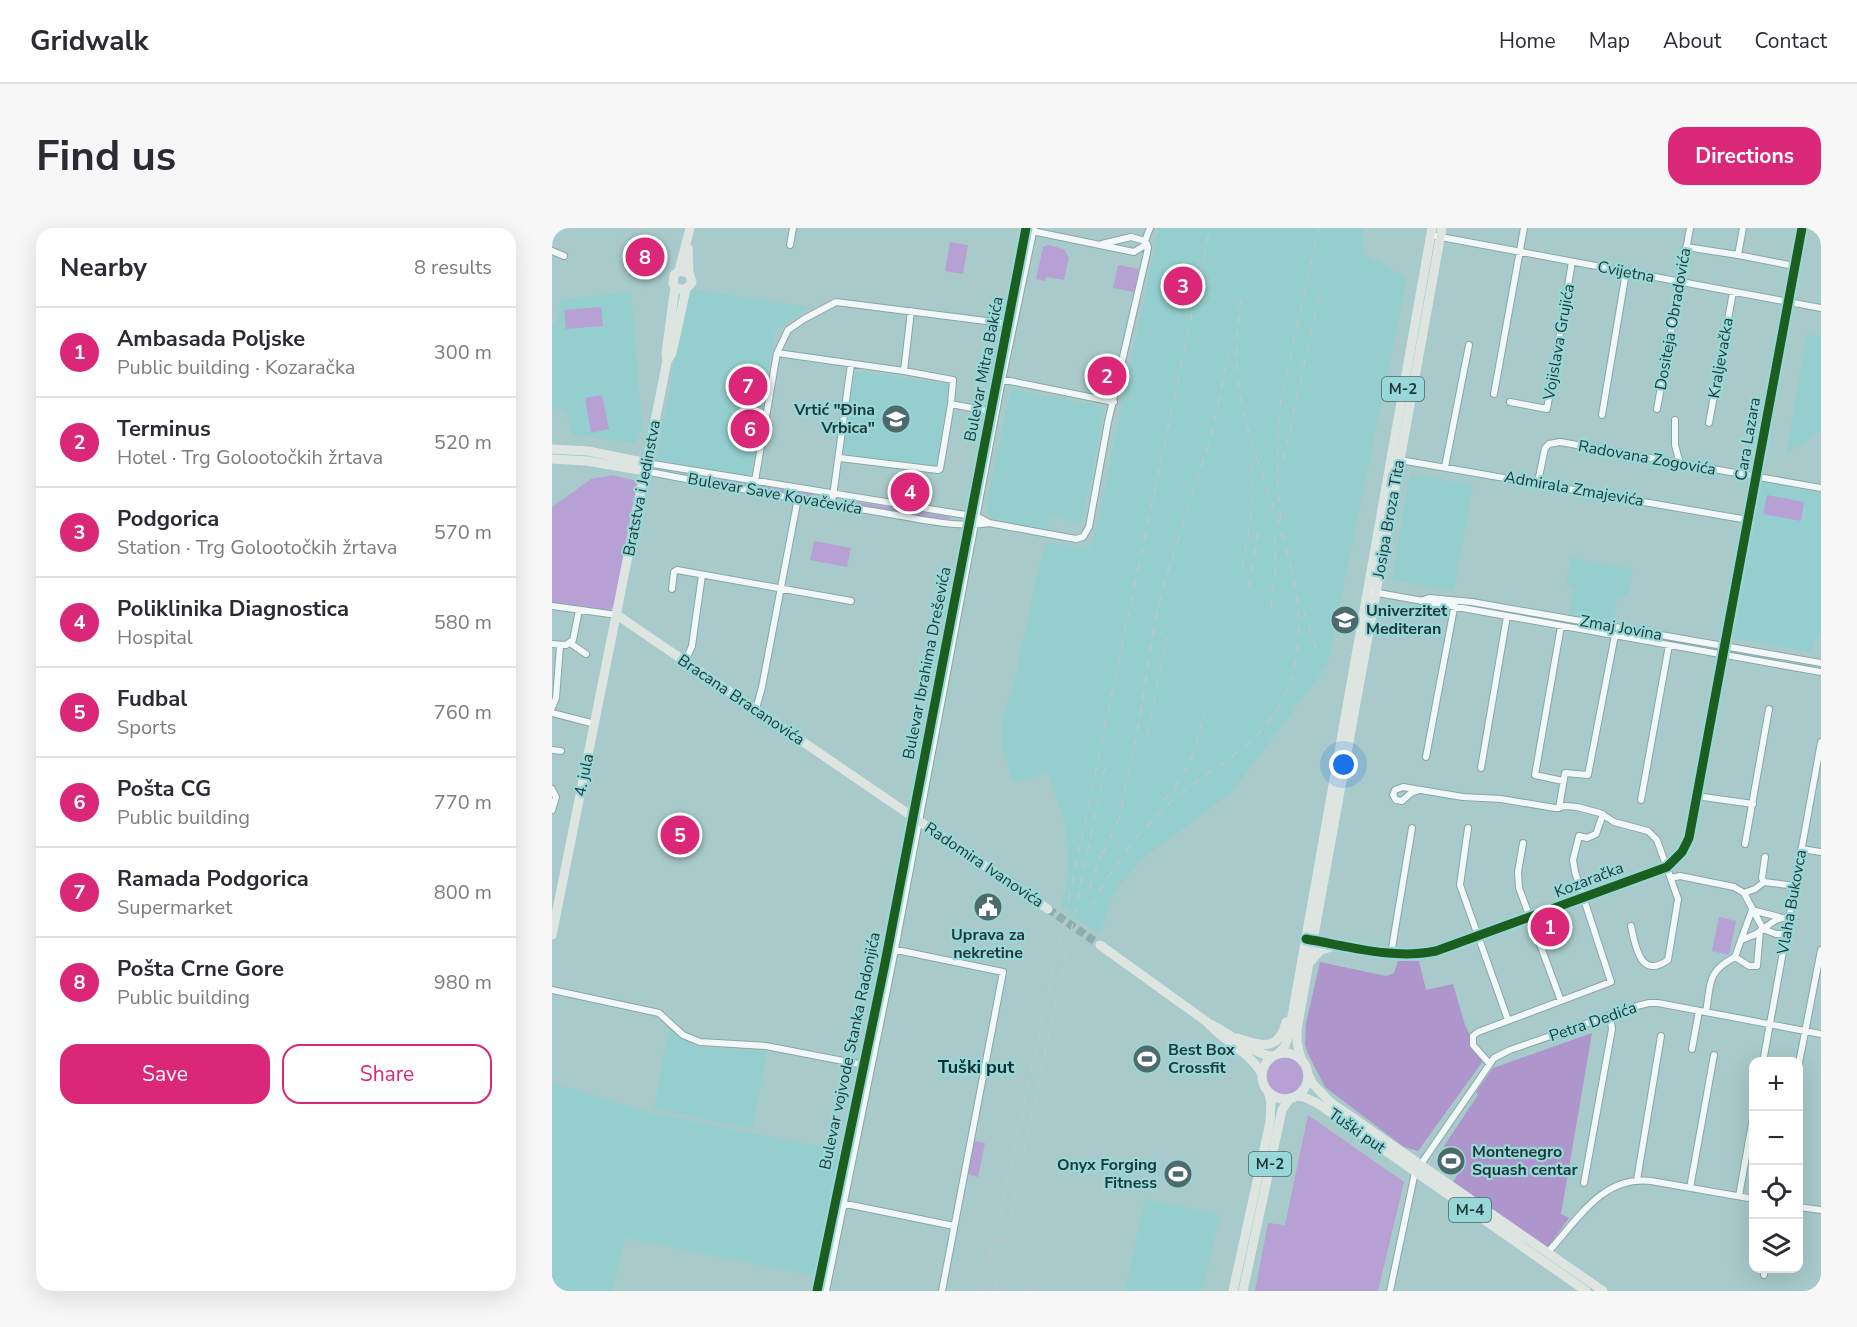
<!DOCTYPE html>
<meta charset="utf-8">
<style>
:root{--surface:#fff;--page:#f7f7f7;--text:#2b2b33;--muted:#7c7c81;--line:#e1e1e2;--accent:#db2777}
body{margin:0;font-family:"Nunito Sans",sans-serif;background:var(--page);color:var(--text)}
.controls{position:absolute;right:18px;bottom:18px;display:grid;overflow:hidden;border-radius:12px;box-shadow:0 6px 24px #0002}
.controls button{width:54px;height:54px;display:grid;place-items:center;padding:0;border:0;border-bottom:2px solid var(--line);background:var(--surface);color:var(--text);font:30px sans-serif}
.you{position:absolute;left:792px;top:537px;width:21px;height:21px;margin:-15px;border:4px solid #fff;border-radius:50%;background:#1a73e8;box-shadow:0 0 0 9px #1a73e833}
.badge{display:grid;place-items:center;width:39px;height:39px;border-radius:50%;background:var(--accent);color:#fff;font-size:20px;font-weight:700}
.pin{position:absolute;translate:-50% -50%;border:3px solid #fff;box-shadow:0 2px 6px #0006}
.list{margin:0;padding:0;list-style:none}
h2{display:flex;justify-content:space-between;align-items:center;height:78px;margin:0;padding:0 24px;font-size:26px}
h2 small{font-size:20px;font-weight:400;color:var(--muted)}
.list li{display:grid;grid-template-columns:39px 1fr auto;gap:18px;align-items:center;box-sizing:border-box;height:90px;padding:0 24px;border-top:2px solid var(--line)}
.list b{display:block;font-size:22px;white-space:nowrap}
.list p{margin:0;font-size:20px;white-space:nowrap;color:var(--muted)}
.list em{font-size:20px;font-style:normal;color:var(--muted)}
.actions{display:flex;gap:12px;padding:18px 24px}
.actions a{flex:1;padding:14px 0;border:2px solid var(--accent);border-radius:18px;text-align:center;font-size:21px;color:var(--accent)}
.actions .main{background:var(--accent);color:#fff}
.icon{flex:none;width:33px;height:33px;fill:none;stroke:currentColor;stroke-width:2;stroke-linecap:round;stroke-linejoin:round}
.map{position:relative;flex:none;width:1269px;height:1063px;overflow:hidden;border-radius:18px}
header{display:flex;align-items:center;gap:36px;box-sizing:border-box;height:84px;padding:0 30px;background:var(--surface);border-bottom:2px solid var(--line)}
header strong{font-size:28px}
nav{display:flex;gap:33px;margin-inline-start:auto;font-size:21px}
.intro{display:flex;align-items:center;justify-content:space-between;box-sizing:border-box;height:144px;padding:0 36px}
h1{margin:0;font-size:42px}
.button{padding:15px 27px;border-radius:18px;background:var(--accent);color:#fff;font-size:21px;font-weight:700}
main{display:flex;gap:36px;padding:0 36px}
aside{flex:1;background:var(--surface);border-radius:18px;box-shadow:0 6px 24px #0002}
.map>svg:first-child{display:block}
.built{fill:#95cece}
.green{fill:#b7a1d4}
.forest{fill:#ae95cc}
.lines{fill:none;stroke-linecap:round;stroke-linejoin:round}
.major-tunnel{stroke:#8cadad;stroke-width:8;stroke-dasharray:8 4;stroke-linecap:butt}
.minor-casing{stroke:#8aa6a6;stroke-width:8}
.major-casing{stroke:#d8e7e7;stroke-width:9}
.minor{stroke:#f2f7f7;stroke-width:6}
.major{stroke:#dee5e1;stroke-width:8}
.rail{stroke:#bdc7c7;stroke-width:1.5;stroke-dasharray:8 8;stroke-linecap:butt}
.cycleway-casing{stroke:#99d8d9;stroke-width:13}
.cycleway{stroke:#1b5e20;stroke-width:9}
.labels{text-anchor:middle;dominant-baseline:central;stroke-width:4.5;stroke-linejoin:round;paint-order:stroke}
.shield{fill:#99d8d9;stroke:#436868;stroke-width:1.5}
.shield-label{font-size:15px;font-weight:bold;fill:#1e3838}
.street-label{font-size:16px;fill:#1e3838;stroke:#99d8d9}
.poi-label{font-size:16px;font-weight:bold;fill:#1e3838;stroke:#99d8d9;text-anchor:start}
.neighbourhood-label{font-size:18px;font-weight:bold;fill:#0d2f2f;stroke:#99d8d9}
</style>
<header>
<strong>Gridwalk</strong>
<nav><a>Home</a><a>Map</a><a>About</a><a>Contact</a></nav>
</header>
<div class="intro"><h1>Find us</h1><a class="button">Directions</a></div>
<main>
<aside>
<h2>Nearby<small>8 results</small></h2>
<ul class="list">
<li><span class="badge">1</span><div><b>Ambasada Poljske</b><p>Public building · Kozaračka</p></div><em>300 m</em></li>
<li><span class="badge">2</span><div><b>Terminus</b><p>Hotel · Trg Golootočkih žrtava</p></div><em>520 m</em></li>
<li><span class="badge">3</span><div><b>Podgorica</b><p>Station · Trg Golootočkih žrtava</p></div><em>570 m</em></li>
<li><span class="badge">4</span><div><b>Poliklinika Diagnostica</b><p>Hospital</p></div><em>580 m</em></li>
<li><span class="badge">5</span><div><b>Fudbal</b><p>Sports</p></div><em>760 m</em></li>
<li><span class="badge">6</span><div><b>Pošta CG</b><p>Public building</p></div><em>770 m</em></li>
<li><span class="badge">7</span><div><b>Ramada Podgorica</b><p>Supermarket</p></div><em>800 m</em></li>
<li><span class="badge">8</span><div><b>Pošta Crne Gore</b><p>Public building</p></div><em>980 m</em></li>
</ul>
<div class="actions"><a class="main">Save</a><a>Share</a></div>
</aside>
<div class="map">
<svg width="1269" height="1063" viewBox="0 0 1269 1063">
<rect width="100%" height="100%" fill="#a8caca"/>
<path class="built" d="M607,0H811V25L855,51L775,438L680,564L589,632L562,664L548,705L509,682L516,645V620L512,592L496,545L461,554L449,514L452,489L463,450L491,321L494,314L537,321L547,289Z
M139,61L257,79L223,103L198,249L105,231L135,64Z
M79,64L90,201L84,215L20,207L14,183L0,178V96H5L9,71Z
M1255,106L1269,108V202L1234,227Z
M301,143L397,156L385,238L291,226Z
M462,162L543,177L552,181L531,292L527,295L498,288L495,302L441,291L437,286L435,277L458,165Z
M858,246L921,257L902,363L840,352Z
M1209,253L1269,263V405L1262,413L1260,424L1182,410Z
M1019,330L1081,341L1076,369L1066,367L1061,395L1016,387L1021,359L1014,357Z
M117,799L143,819L215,824L200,901L102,881Z
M0,855L99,885L290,923L269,1049L73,1010L60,1063H0Z
M593,971L668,987L650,1063H573Z"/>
<path class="green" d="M398,14L416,17L411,46L393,43Z
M496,17L512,21L517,30L512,52L494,49L493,53L484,51L491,19Z
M566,37L587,41L582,64L561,60Z
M49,79L51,98L14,101L12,82Z
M50,167L57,201L39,205L33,170Z
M140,246L260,266V270L143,250Z
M61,247L85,253L62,377L58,382L51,384L0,377V279L39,251Z
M1215,267L1252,274L1249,293L1211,286Z
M298,273L399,289L398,291L379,290L298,276Z
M262,313L299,320L295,339L258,332Z
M123,588L141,592L133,626L115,622Z
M1167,689L1184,693L1177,727L1160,723Z
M715 848a18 18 0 1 1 36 0a18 18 0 1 1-36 0Z
M756,887L852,954L826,1063H703L716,995L733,997Z
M422,913L433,915L426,949L415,946Z"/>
<path class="forest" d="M846,733H867L874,762L901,756L913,797L931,833L866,923L852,919L773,859L756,826L753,817L754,795L768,734L834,748L842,745Z
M1040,805L1009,986L1017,990L994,1022L898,959L913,934L892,918L926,867L924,864L941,840Z"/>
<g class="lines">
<path class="major-tunnel" d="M496,681L548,717"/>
<g class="minor-casing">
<path id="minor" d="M480,3L582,24L595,16
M878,7L1269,80
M593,13L598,0
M550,16L579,9L593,13
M238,17L241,0
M1134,19L1186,27L1191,0
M0,23L12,28
M1186,27L1242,38
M225,125L352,143L401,152L399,176L388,241L386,242L288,230
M352,143L359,83
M448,151L562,174
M942,166L972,0
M958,174L995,181L1020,34
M399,176L441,184
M1105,181L1138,0
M1050,187L1074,44
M1123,192V217L1128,236
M1157,195L1181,64
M848,232L1196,292
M95,235L426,289L437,295L524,311L531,309L537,299L556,194L595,25L596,19L593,13
M893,239L917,117
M93,243C172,259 252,272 332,285C364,290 406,301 437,295
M203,253L225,125L236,102L252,91L284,74L458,96
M986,254L993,220L997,216L1008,214L1269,260
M280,276L299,136
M120,361L122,344L125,342L299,373
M815,363L1269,444
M869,373L877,370L920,374L1269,435
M0,378L65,387
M1009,398L983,547L1011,553
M18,415L34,426
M0,416L14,417L21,412L27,382
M133,434L140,418L150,347
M0,480L4,470L8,418
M204,481L210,459L246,270
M0,485L43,496
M0,522L9,523
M874,529L903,375
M929,540L955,388
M0,561L4,569L0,582
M867,562L859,565L850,573L844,572L841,567L843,562L851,559L911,569L949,571L1003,580L1013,578L1025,579L1048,585L1062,594L1096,603L1105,612L1126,671L1116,732C1088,752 1083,717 1079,698
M1144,568L1201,576
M1089,572L1117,417
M1007,580L1013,545L1036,547L1063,407
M916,600L908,657L956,792
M971,615L966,644L967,660L1009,773
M1193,616L1217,481
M1249,621L1269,624
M1213,629L1210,650L1212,654L1243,658
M1119,650L1128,648L1182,659L1192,665L1211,701L1224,706H1234
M1192,665L1203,661L1212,654
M757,711C799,719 842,732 884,723L1115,639L1130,624L1137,610L1250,0
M1189,712L1200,682L1227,689
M340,721L451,744L390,1063
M839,726L860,600
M1183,729L1197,738H1205L1208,703
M0,762L107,785L131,807L148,814L214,818L312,837
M1154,784C1159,756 1154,744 1183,729L1189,712C1194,710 1200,708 1204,706C1217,698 1221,690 1237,689
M1140,821L1147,783
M1211,834L1269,514
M937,835L921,817V808L926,804L1059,754L1023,644L1021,632L1027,608L1035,610L1044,606L1051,586
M1246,840L1269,722
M869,936L942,830L958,822L1085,778L1097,775H1106L1269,806
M1085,952L1109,808
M1032,955L1060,801L1058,788
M1138,960L1162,827
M1187,968L1202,884
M289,975L402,998
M1246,979L1269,982
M996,1024C1025,993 1050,947 1099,953L1202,971
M1212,1047L1213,1040
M265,1063L333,735L474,0
M274,1063L340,737L450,152L482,0
M838,1063L863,944"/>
</g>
<g class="major-casing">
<path id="major" d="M136,20L137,45
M127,43L138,0
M115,133L120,125L134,61L140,54L137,45L127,43L122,47L121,56L125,61H134
M0,221L36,223L95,235
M0,231L35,233L93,243
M65,387L496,681
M0,707L115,133L114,125L123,59
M548,717L655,794C672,814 697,823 710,846
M759,733L769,722L787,717
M656,795C673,802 706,829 721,828
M685,810C708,818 727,824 734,794
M727,825L733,818L737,805L880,0
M710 848a23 23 0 1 1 46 0a23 23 0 1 1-46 0Z
M749,831L745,814V801L890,0
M756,846L761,856L778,874L1051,1063
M744,868L752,869L765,875L1034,1063
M681,1063L718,894L719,874L716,863
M691,1063L730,882L738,870"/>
</g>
<use href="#minor" class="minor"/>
<use href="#major" class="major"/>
<path class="rail" d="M731,233L767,69
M729,290C724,251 725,210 729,171L767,0
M690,341C698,302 703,267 699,227
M697,359L706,303
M719,380L724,340L722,305
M752,382L766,426
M595,508L615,410
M612,572C638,544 645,518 653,482
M551,625L567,591L589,484L600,410L612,355L659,209L678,120
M537,661L552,618
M539,678C561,639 588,600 622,571C659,540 706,519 729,475C778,382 712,275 691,181C682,143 684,108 689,69
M431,1063L510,703L658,0
M442,1063L518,709L554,534
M474,1063L486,993L481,905"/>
<g class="cycleway-casing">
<path id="cycleway" d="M754,711C796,718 841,732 884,723L1115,639L1130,624L1137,610L1250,0
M265,1063L333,735L474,0"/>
</g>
<use href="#cycleway" class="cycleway"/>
</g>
<defs>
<g id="school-disc" transform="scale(1.5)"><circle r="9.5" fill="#4e6b6b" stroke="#99d8d9"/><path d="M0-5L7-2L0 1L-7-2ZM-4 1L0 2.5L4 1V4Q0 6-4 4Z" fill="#fff"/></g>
<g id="university-disc" transform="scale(1.5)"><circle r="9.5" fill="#4e6b6b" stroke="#99d8d9"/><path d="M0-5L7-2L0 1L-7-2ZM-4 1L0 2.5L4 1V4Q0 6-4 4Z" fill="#fff"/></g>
<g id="civic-disc" transform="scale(1.5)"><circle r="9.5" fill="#4e6b6b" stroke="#99d8d9"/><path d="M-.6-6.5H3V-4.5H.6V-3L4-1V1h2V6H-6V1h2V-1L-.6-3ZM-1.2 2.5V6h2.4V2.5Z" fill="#fff"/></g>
<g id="stadium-disc" transform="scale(1.5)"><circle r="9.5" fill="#4e6b6b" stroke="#99d8d9"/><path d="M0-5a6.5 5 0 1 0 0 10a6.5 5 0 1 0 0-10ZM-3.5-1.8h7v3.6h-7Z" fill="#fff"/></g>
</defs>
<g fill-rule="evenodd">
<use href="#school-disc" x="344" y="191"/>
<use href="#university-disc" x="793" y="392"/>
<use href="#civic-disc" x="436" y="679"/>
<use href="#stadium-disc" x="595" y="831"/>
<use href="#stadium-disc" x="899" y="933"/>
<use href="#stadium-disc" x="626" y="946"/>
</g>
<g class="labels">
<g class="shield">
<rect x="830" y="149" width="42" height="24" rx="4.5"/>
<rect x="697" y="924" width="42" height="24" rx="4.5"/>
<rect x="897" y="970" width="42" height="24" rx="4.5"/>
</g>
<g class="shield-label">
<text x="851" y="161">M-2</text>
<text x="718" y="936">M-2</text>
<text x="918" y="982">M-4</text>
</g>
<g class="street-label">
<text transform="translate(1074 44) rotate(11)">Cvijetna</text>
<text transform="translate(1121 91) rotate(-80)">Dositeja Obradovića</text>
<text transform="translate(1007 114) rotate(-80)">Vojislava Grujića</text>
<text transform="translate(1169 130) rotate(-80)">Kraljevačka</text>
<text transform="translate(432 141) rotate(-79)">Bulevar Mitra Bakića</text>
<text transform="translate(1196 211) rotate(-80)">Cara Lazara</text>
<text transform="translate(1095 230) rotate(10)">Radovana Zogovića</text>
<text transform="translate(90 260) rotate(-79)">Bratstva i Jedinstva</text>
<text transform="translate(1022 261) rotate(10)">Admirala Zmajevića</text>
<text transform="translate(223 266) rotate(10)">Bulevar Save Kovačevića</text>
<text transform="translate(837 291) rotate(-80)">Josipa Broza Tita</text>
<text transform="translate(1069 400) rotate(10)">Zmaj Jovina</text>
<text transform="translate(375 435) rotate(-79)">Bulevar Ibrahima Dreševića</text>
<text transform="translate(189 472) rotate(34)">Bracana Bracanovića</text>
<text transform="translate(32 547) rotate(-78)">4. jula</text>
<text transform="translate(432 637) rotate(34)">Radomira Ivanovića</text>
<text transform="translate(1037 652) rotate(-21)">Kozaračka</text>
<text transform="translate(1240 674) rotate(-80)">Vlaha Bukovca</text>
<text transform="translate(1041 794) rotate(-19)">Petra Dedića</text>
<text transform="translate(298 823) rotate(-78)">Bulevar vojvode Stanka Radonjića</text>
<text transform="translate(805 903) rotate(35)">Tuški put</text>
</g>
<g class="poi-label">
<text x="323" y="182" text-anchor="end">Vrtić "Đina<tspan x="323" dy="18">Vrbica"</tspan></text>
<text x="814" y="383">Univerzitet<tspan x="814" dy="18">Mediteran</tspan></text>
<text x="436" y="707" text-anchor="middle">Uprava za<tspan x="436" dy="18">nekretine</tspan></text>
<text x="616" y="822">Best Box<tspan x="616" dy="18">Crossfit</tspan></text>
<text x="920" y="924">Montenegro<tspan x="920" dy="18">Squash centar</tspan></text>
<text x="605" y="937" text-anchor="end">Onyx Forging<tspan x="605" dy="18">Fitness</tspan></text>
</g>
<g class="neighbourhood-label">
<text x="424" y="839">Tuški put</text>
</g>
</g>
</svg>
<div class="controls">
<button>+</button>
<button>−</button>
<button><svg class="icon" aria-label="locate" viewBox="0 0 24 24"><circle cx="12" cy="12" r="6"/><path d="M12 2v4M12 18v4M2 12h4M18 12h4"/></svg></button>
<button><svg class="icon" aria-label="layers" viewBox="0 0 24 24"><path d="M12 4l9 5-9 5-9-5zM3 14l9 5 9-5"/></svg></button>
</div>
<div class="you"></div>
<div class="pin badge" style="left:998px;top:699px">1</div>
<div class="pin badge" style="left:555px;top:148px">2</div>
<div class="pin badge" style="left:631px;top:58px">3</div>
<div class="pin badge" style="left:358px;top:264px">4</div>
<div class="pin badge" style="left:128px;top:607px">5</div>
<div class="pin badge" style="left:198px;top:201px">6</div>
<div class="pin badge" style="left:196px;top:158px">7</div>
<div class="pin badge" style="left:93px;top:29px">8</div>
</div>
</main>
